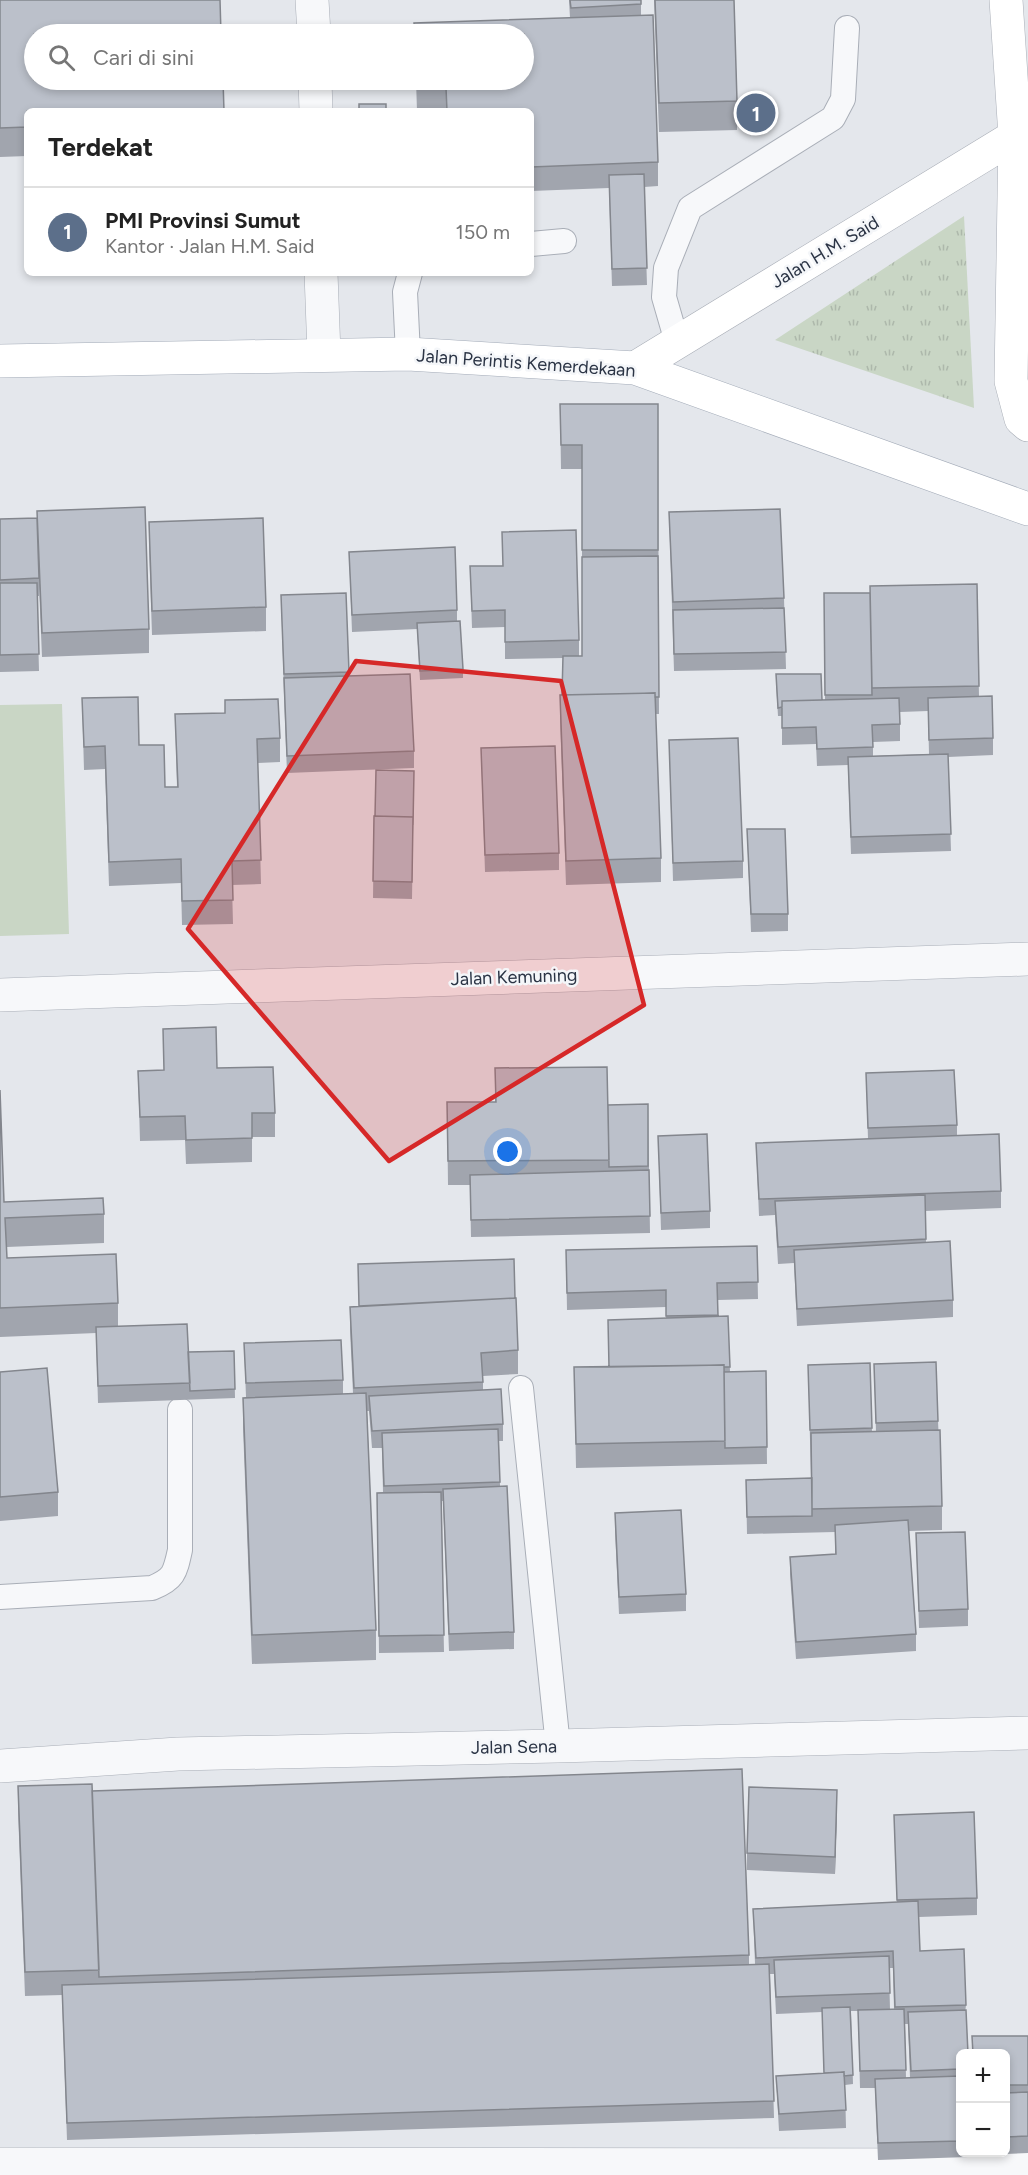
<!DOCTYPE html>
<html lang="id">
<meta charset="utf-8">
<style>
:root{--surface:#fff;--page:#f2f2f2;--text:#222;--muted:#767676;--line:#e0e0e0;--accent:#1a73e8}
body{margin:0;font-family:Figtree,sans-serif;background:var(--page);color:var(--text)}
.controls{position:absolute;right:18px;bottom:18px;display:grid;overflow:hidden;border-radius:9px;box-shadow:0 3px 9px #0003}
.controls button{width:54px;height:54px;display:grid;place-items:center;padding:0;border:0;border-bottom:2px solid var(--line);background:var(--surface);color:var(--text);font:30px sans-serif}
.you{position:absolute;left:508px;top:1152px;width:21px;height:21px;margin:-15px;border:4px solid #fff;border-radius:50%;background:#1a73e8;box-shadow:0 0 0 9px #1a73e833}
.badge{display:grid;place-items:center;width:39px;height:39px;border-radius:50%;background:var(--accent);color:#fff;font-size:20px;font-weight:700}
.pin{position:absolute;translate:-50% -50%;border:3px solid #fff;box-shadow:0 2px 6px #0006}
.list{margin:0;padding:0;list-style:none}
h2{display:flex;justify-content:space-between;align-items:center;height:78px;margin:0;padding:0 24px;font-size:26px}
h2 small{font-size:20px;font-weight:400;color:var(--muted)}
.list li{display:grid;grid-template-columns:39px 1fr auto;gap:18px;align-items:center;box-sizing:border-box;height:90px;padding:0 24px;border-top:2px solid var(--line)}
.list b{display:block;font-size:22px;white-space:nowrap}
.list p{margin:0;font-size:20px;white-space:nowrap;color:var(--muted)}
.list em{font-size:20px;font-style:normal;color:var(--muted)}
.icon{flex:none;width:33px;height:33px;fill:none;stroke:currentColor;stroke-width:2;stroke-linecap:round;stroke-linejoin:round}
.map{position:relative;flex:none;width:1028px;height:2175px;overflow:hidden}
.search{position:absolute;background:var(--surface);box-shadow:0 3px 9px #0003;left:24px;top:24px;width:510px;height:66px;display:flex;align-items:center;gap:15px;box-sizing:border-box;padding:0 21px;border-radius:33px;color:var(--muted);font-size:22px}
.panel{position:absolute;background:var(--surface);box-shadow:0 3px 9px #0003;left:24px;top:108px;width:510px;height:168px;border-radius:9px}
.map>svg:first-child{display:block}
.grass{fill:url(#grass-tufts)}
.garden{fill:#c9d6c5}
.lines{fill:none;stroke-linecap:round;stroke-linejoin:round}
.lane-casing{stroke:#a9aeb7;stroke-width:26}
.street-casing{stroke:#a9aeb7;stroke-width:34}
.secondary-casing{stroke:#a9aeb7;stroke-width:34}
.primary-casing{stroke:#a3abb8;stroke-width:34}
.lane{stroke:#f7f8fa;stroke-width:24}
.street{stroke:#f7f8fa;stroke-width:33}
.secondary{stroke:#fff;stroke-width:33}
.primary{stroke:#fff;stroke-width:33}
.wall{fill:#a1a5ae;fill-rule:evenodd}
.shaded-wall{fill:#83868d}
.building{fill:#bbc0ca;stroke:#83868d;stroke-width:1.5}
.marked{fill:#d62828;fill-opacity:0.2;stroke:#d62828;stroke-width:4.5;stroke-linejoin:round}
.labels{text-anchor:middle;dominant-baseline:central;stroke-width:5;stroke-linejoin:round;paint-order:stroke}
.street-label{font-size:18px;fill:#2b3445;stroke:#f4f6f9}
</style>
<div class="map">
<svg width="1028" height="2175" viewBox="0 0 1028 2175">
<defs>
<pattern id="grass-tufts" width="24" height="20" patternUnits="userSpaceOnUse" patternTransform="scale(1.5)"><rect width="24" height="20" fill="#c9d6c5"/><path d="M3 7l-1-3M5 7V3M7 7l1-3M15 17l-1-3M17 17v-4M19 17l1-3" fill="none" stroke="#adb8ab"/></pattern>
</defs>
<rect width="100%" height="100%" fill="#e4e7ec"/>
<path class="grass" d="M964,216L974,408L775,340Z"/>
<path class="garden" d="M62,704L69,934L0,936V705Z"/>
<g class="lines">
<g class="lane-casing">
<path id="lane" d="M531,244L564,241
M677,342L664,297L666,268L690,208L833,118L843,99L847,28
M408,354L405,292L410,273
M521,1388L558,1746
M0,1597L152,1588C174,1579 175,1573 180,1550V1410"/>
</g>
<g class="street-casing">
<path id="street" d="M312,0L314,34
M315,80L316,111
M321,273L324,354
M0,995L1028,959
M0,1766L178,1754L558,1746L1028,1733
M0,2164L1028,2165"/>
</g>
<g class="secondary-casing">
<path id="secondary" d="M1006,0L1015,136L1011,381L1021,419L1028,425
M635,368L1015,136"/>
</g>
<g class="primary-casing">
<path id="primary" d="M0,361L408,354L635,368L1028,509"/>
</g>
<use href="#lane" class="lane"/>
<use href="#street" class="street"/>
<use href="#secondary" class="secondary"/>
<use href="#primary" class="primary"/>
</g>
<path class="wall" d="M0,0L27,111V156L0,157Z
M569,0H641V15L658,162V186L644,187L647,285L612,286L609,188L531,191V111H417L416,80H524L570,18Z
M654,0H734L737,101V130L659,132Z
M560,404H658L659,714H655L661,858V882L566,885L560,719V695H562L563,658L505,659V627L472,628L470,566L579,640V656H582V469H561Z
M669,512L784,598L786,669L674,671Z
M0,519L149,629V653L42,657L39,586V596H37L39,671L0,672Z
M149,522L266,607V631L152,635L149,546Z
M349,552L457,610V621L463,669V678L420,680L417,629L352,632Z
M977,584L979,697L993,738V755L948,757L951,851L851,854L848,765L817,766L816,744L782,745V716H778L776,683L822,700H825L824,593H870ZM928,711L929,754L873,756V742L900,741V712Z
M346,593L349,676L414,751V768L287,773L284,695L281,595Z
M82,698L139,745L165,787H177L175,714L280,738V762L258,763L261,884L232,885L233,924L182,925L181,883L109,886L105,769L84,770Z
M669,740L743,861V878L673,881Z
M481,748L559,853V870L485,872Z
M414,771L412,899L373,898L374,816Z
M747,829L788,914V931L751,932Z
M163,1029L217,1068L275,1113V1137H252V1162L186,1164L185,1140L140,1141L138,1071L164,1070Z
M495,1068L608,1121L648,1104L650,1233L471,1237L470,1185H448L447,1102H495Z
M866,1073L957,1125V1136L1001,1191V1208L925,1211L926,1242L953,1300V1317L797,1326L794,1263L778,1264L775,1215L759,1216L756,1143L868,1139Z
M0,1090L4,1202L104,1214V1243L7,1247V1258L118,1303V1326L188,1356L234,1351L235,1398L98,1403L96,1333L0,1337Z
M658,1136L710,1211V1228L661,1230Z
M757,1246L758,1299L718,1300V1316H728L730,1372L766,1371L767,1464L576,1468L574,1367H609L666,1318V1307L567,1310L566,1250Z
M515,1298L518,1350V1374L483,1376V1390L503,1424V1441H499L500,1486L514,1632V1649L449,1651L443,1501H441L444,1652L379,1653L377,1493L383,1492L382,1448H372L369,1411H367L376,1630V1660L252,1664L243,1427V1398L246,1397L244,1343L343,1380V1394L353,1393L350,1330V1307Z
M870,1363L872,1432H876L874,1364L938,1421L942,1506V1530L909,1531L916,1634V1651L796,1659L790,1574V1557L835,1554V1532L747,1534L746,1480L811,1478L808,1365Z
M0,1372L58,1492V1516L0,1521Z
M615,1513L686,1594V1611L619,1614L615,1531Z
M916,1533L968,1609V1626L919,1628Z
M18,1786L92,1791L749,1955V1964H755L753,1909L897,1902L894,1815L977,1898V1915L919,1917L920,1951L966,2005L960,2054V2152H968V2157L878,2160L875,2088H860L858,2011H851L853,2084L845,2085L846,2128L779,2131L776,2076L824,2073L822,2012L776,2014L774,1974H770L774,2118L67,2140L62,1995L25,1996L18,1810ZM889,1968H893L894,2009L890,2010ZM905,2024H908L910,2078H906Z
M837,1807L835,1874L747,1870V1853Z
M1028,2036V2153L979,2155V2152H1005V2054Z"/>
<path class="shaded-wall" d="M837,1790V1807L835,1874V1857Z"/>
<path class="building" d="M0,0H220L221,34H34V80H223L224,111H27V127L0,128Z
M570,0H641V4L571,8Z
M655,0H734L737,101L659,103Z
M653,15L658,162L531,167V111H447L446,88L417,89V80H524V34H415L414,23Z
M359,104H386V111H359Z
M644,174L647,268L612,269L609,175Z
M560,404H658V550H582V445H561Z
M145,507L149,629L42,633L37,511Z
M780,509L784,598L673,602L669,512Z
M37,518L39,578L0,580V519Z
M263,518L266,607L152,611L149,522Z
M576,530L579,640L505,642V610L472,611L470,566H503L502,532Z
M455,547L457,610L352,615L349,552Z
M658,556L659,697H655V693L562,695L563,656H582V557Z
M0,583H37L39,654L0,655Z
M977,584L979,686L872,688L870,586Z
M346,593L349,672L284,674L281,595Z
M824,593H870L872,695H825Z
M784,608L786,652L674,654L673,610Z
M460,621L463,669L420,671L417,623Z
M410,674L414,751L287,756L284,678Z
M776,674H821L822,700L782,701V707L778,708Z
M655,693L661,858L566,861L560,695Z
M992,696L993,738L929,740L928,698Z
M138,697L139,745H164L165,787H178L175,714L225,713V700L278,699L280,738L257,739L261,860L232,861L233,900L182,901L181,859L109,862L105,746L84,747L82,698Z
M899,698L900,724L872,725L873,747L817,749L816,727L782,728V701Z
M738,738L743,861L673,863L669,740Z
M555,746L559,853L485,855L481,748Z
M948,754L951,834L851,837L848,757Z
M376,770L414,771L413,825V817L375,816Z
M374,816L413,817L412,882L373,881Z
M747,829H785L788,914H751Z
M216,1027L217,1068L273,1067L275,1113H252V1138L186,1140L185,1116L140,1117L138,1071L164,1070L163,1029Z
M607,1067L609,1160L448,1161L447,1102H496L495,1068Z
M954,1070L957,1125L868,1128L866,1073Z
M0,1090L4,1202L103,1198L104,1214L5,1218L7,1258L116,1254L118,1303L0,1308Z
M648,1104V1166L609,1167L608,1105Z
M707,1134L710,1211L661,1213L658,1136Z
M999,1134L1001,1191L759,1199L756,1143Z
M649,1170L650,1216L471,1220L470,1175Z
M925,1195L926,1239L778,1247L775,1201Z
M950,1241L953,1300L797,1309L794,1250Z
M757,1246L758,1282L717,1283L718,1315L666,1316V1290L567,1293L566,1250Z
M514,1259L515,1298L359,1306L358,1264Z
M516,1298L518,1350L481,1353L483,1382L354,1388L350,1307Z
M728,1316L730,1367H724V1365L609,1367L608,1320Z
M187,1324L190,1383L98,1386L96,1327Z
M341,1340L343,1380L246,1383L244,1343Z
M234,1351L235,1389L190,1391L188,1352Z
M936,1362L938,1421L876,1423L874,1364Z
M870,1363L872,1428L810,1430L808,1365Z
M724,1365L725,1441L576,1444L574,1367Z
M47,1368L58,1492L0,1497V1372Z
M766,1371L767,1447L725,1448L724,1372Z
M501,1389L503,1424L372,1431L369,1396Z
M366,1393L376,1630L252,1635L243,1398Z
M498,1429L500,1482L384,1486L382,1433Z
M940,1430L942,1506L812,1509L811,1433Z
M812,1478V1516L747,1517L746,1480Z
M507,1486L514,1632L449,1634L443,1489Z
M441,1492L444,1635L379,1636L377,1493Z
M681,1510L686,1594L619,1597L615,1513Z
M908,1520L916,1634L796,1642L790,1557L836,1554L835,1525Z
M965,1532L968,1609L919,1611L916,1533Z
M742,1769L749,1955L99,1977L92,1791Z
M92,1784L99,1970L25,1972L18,1786Z
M749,1787L837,1790L835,1857L747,1853Z
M974,1812L977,1898L897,1900L894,1815Z
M918,1901L920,1951L964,1949L966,2005L895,2007L893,1951L756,1958L753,1909Z
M889,1956L890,1993L776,1997L774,1960Z
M769,1964L774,2101L67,2123L62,1985Z
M850,2007L853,2075L844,2076V2072L824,2073L822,2008Z
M904,2009L906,2070L860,2071L858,2010Z
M966,2010L968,2054H960V2069L911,2071L908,2012Z
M972,2036H1028V2085H1005V2054H973Z
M844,2072L846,2110L779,2114L776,2076Z
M960,2076V2141L878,2143L875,2079Z
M1028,2092V2136L1005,2137V2093Z"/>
<path class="marked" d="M356,661L561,681L644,1005L389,1161L188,929Z"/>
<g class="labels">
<g class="street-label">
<text transform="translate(825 252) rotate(-31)">Jalan H.M. Said</text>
<text transform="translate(526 363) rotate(4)">Jalan Perintis Kemerdekaan</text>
<text transform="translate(514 977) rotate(-2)">Jalan Kemuning</text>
<text transform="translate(514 1747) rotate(-1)">Jalan Sena</text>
</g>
</g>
</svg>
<div class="controls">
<button>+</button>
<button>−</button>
</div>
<div class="you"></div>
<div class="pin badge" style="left:756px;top:113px;background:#5c6f8a">1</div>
<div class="search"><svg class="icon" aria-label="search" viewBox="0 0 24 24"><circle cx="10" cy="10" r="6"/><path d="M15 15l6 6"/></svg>Cari di sini</div>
<section class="panel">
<h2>Terdekat<small></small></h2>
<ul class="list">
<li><span class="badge" style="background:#5c6f8a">1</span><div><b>PMI Provinsi Sumut</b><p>Kantor · Jalan H.M. Said</p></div><em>150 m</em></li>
</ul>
</section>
</div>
